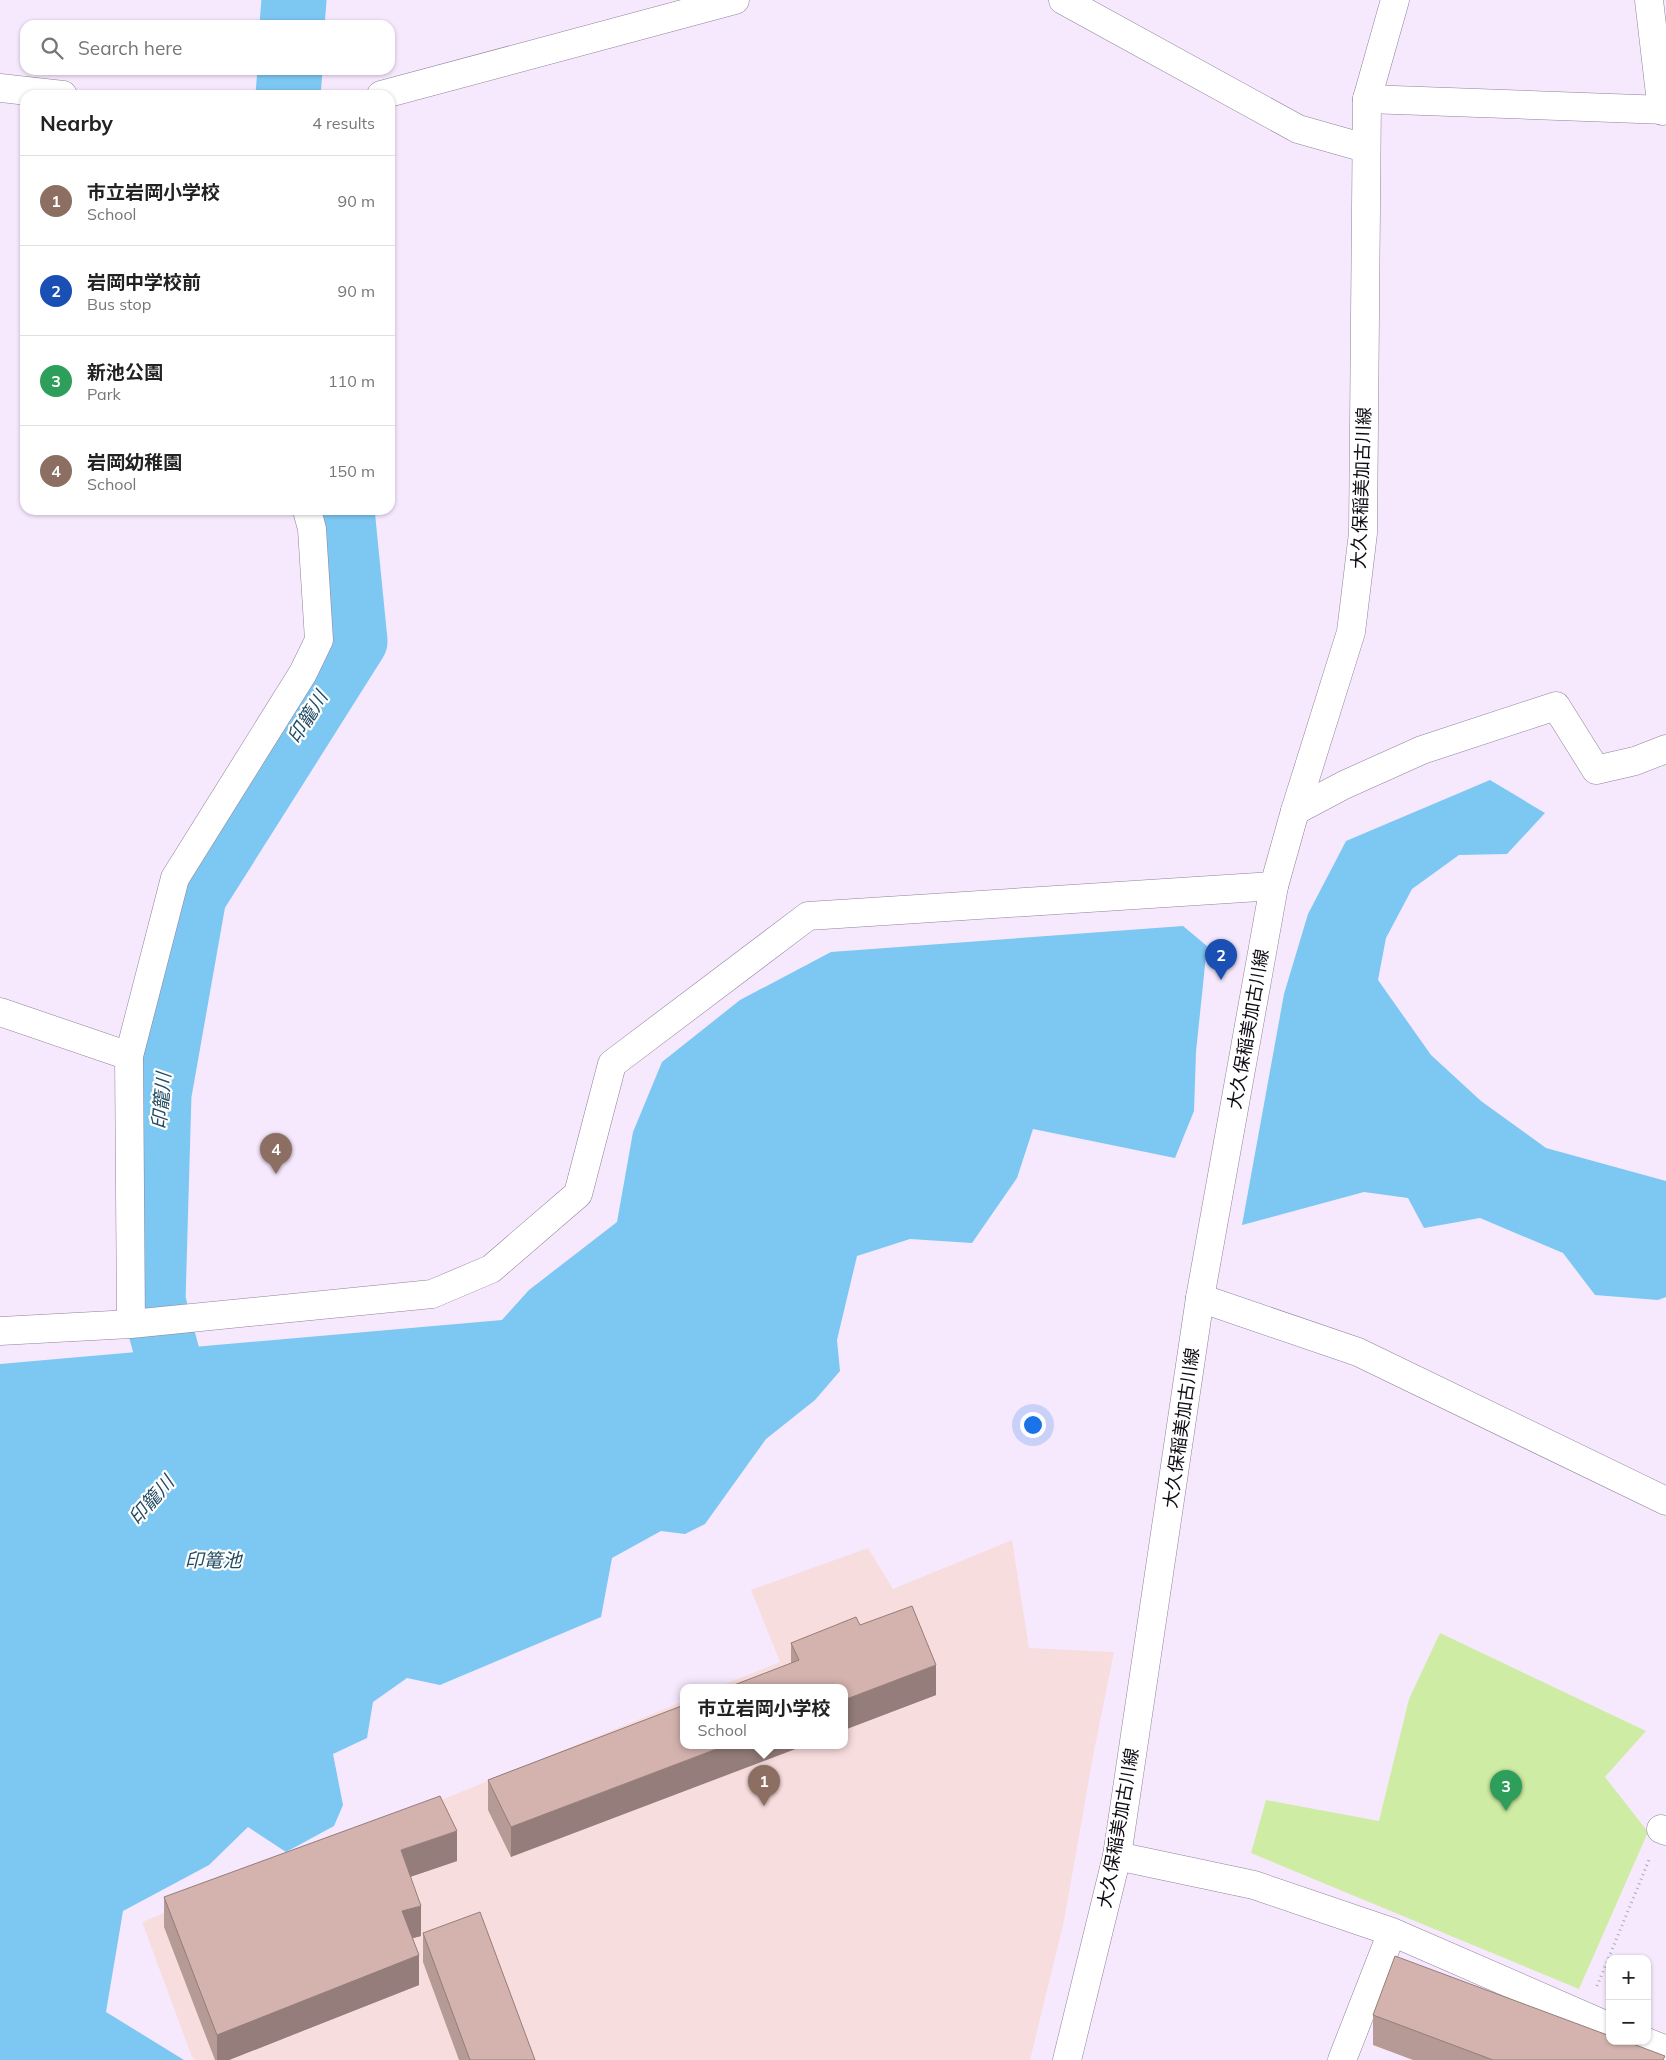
<!DOCTYPE html>
<meta charset="utf-8">
<style>
:root{--surface:#fff;--page:#f2f2f2;--text:#222;--muted:#767676;--line:#e0e0e0;--accent:#c0356c}
body{margin:0;font-family:Mulish,"Noto Sans JP",sans-serif;background:var(--page);color:var(--text)}
.controls{position:absolute;right:15px;bottom:15px;display:grid;overflow:hidden;border-radius:10px;box-shadow:0 1px 4px #0004}
.controls button{width:45px;height:45px;display:grid;place-items:center;padding:0;border:0;border-bottom:1px solid var(--line);background:var(--surface);color:var(--text);font:25px sans-serif}
.you{position:absolute;left:1032px;top:1424px;width:18px;height:18px;margin:-12px;border:4px solid #fff;border-radius:50%;background:#1a73e8;box-shadow:0 0 0 8px #1a73e833}
.badge{display:grid;place-items:center;width:32px;height:32px;border-radius:50%;background:var(--accent);color:#fff;font-size:16px;font-weight:700}
.pin{position:absolute;translate:-50% -41px;filter:drop-shadow(0 1px 2px #0008)}
.pin::after{content:'';position:absolute;top:26px;width:18px;height:15px;background:inherit;clip-path:polygon(0 0,100% 0,50% 100%)}
.popup{position:absolute;left:680px;top:1684px;width:168px;height:65px;box-sizing:border-box;display:grid;place-content:center;border-radius:10px;background:var(--surface);filter:drop-shadow(0 1px 4px #0005);font-size:16px;white-space:nowrap;color:var(--muted)}
.popup b{font-size:19px;color:var(--text)}
.popup::after{content:'';position:absolute;left:50%;top:100%;margin-left:-10px;border:10px solid transparent;border-top-color:var(--surface)}
.list{margin:0;padding:0;list-style:none}
h2{display:flex;justify-content:space-between;align-items:center;height:65px;margin:0;padding:0 20px;font-size:21px}
h2 small{font-size:16px;font-weight:400;color:var(--muted)}
.list li{display:grid;grid-template-columns:32px 1fr auto;gap:15px;align-items:center;box-sizing:border-box;height:90px;padding:0 20px;border-top:1px solid var(--line)}
.list b{display:block;font-size:19px;white-space:nowrap}
.list p{margin:0;font-size:16px;white-space:nowrap;color:var(--muted)}
.list em{font-size:16px;font-style:normal;color:var(--muted)}
.icon{flex:none;width:28px;height:28px;fill:none;stroke:currentColor;stroke-width:2;stroke-linecap:round;stroke-linejoin:round}
.map{position:relative;flex:none;width:1666px;height:2060px;overflow:hidden}
.search{position:absolute;background:var(--surface);box-shadow:0 1px 4px #0004;left:20px;top:20px;width:375px;height:55px;display:flex;align-items:center;gap:12px;box-sizing:border-box;padding:0 18px;border-radius:15px;color:var(--muted);font-size:19px}
.panel{position:absolute;background:var(--surface);box-shadow:0 1px 4px #0004;left:20px;top:90px;width:375px;height:425px;border-radius:15px}
.map>svg:first-child{display:block}
.education{fill:#f8ddde}
.green{fill:#ceeca3}
.water{fill:#7dc7f3}
.lines{fill:none;stroke-linecap:round;stroke-linejoin:round}
.river{stroke:#7dc7f3;stroke-width:65}
.street-casing{stroke:#908299;stroke-width:29}
.secondary-casing{stroke:#908299;stroke-width:29}
.path{stroke:#aea4b5;stroke-width:3;stroke-dasharray:1 4;stroke-linecap:butt}
.street{stroke:#fff;stroke-width:28}
.secondary{stroke:#fff;stroke-width:28}
.wall{fill:#b69a96}
.shaded-wall{fill:#947d7a}
.building{fill:#d4b3ae;stroke:#947d7a}
.labels{text-anchor:middle;dominant-baseline:central;stroke-width:4.5;stroke-linejoin:round;paint-order:stroke}
.street-label{font-size:18px;fill:#0e0912;stroke:#fff}
.water-label{font-size:19px;font-style:italic;fill:#244d64;stroke:#fff}
</style>
<div class="map">
<svg width="1666" height="2060" viewBox="0 0 1666 2060">
<rect width="100%" height="100%" fill="#f6e9fe"/>
<path class="education" d="M1012,1540L1029,1648L1114,1652L1094,1751L1064,1921L1030,2060H196L192,2057L142,1922L684,1701V1745H844V1687H718L780,1662L751,1590L868,1548L893,1589Z"/>
<path class="green" d="M1440,1633L1646,1731L1605,1777L1648,1832L1579,1989L1251,1853L1266,1800L1379,1821L1409,1699Z"/>
<path class="water" d="M1490,780L1545,813L1507,854L1459,855L1412,889L1386,938L1378,980L1431,1055L1481,1101L1546,1148L1666,1181V1297L1658,1300L1595,1295L1563,1253L1480,1218L1424,1228L1408,1198L1364,1192L1242,1225L1284,994L1308,914L1346,841Z
M1183,926L1207,946L1196,1052L1194,1111L1175,1158L1033,1129L1017,1178L972,1243L910,1239L857,1256L837,1340L840,1371L815,1400L766,1439L705,1524L685,1534L661,1531L612,1558L601,1617L440,1685L407,1678L373,1702L367,1738L333,1754L343,1805L334,1826L286,1852L248,1827L209,1865L123,1911L106,2012L184,2060H0V1364L502,1320L529,1290L617,1222L633,1132L662,1062L740,1000L831,952Z"/>
<g class="lines">
<path class="river" d="M292,25L294,0
M288,95L290,70
M189,1436L153,1301L159,1094L194,896L355,641L342,510"/>
<g class="street-casing">
<path id="street" d="M1063,0L1298,129L1365,148
M1649,0L1662,111
M0,88L63,95
M381,95L735,0
M1367,99L1666,110
M1295,811L1344,785L1422,750L1556,706L1596,770L1635,761L1666,749
M0,1012L129,1056
M1200,1298L1358,1352L1666,1501
M131,1324L129,1056L175,878L303,673L319,640L312,529L307,510
M0,1331L131,1324L432,1294L491,1269L578,1194L612,1064L808,916L1274,886
M1661,1829L1666,1831
M1117,1856L1254,1885L1392,1932L1610,2027
M1644,2041L1666,2050
M1342,2060L1392,1932"/>
</g>
<g class="secondary-casing">
<path id="secondary" d="M1067,2060L1117,1856L1200,1298L1274,886L1295,811L1351,632L1363,533L1367,99L1395,0"/>
</g>
<path class="path" d="M1597,1986L1649,1860"/>
<use href="#street" class="street"/>
<use href="#secondary" class="secondary"/>
</g>
<path class="wall" d="M860,1625L936,1695L844,1730V1687L791,1663V1643Z
M684,1705L511,1857L488,1810V1780Z
M457,1861L410,1877L421,1936L413,1938L419,1985L229,2060H215L164,1927V1897Z
M423,1933L535,2060H459L423,1962Z
M1373,2015L1665,2060H1413L1373,2045Z"/>
<path class="shaded-wall" d="M936,1665V1695L844,1730V1700Z
M727,1745H806L511,1857V1827Z
M457,1831V1861L401,1880V1850Z
M421,1906V1936L402,1941V1911Z
M419,1955V1985L229,2060H217V2035Z"/>
<path class="building" d="M912,1606L936,1665L844,1700V1687H729L799,1660L791,1643L856,1617L860,1625Z
M684,1705V1745H727L511,1827L488,1780Z
M440,1796L457,1831L401,1850L421,1906L402,1911L419,1955L217,2035L164,1897Z
M480,1912L535,2060H470L423,1933Z
M1395,1956L1610,2036V2041H1625L1665,2056L1663,2060H1493L1373,2015Z"/>
<g class="labels">
<g class="street-label">
<text transform="translate(1361 488) rotate(-88)">大久保稲美加古川線</text>
<text transform="translate(1248 1029) rotate(-80)">大久保稲美加古川線</text>
<text transform="translate(1181 1428) rotate(-82)">大久保稲美加古川線</text>
<text transform="translate(1118 1828) rotate(-80)">大久保稲美加古川線</text>
</g>
<g class="water-label">
<text transform="translate(307 717) rotate(-58)">印籠川</text>
<text transform="translate(161 1101) rotate(-85)">印籠川</text>
<text transform="translate(151 1500) rotate(-49)">印籠川</text>
<text x="213" y="1560">印篭池</text>
</g>
</g>
</svg>
<div class="controls">
<button>+</button>
<button>−</button>
</div>
<div class="you"></div>
<div class="pin badge" style="left:764px;top:1806px;background:#8d6e63">1</div>
<div class="popup"><b>市立岩岡小学校</b>School</div>
<div class="pin badge" style="left:1221px;top:980px;background:#1a4fb4">2</div>
<div class="pin badge" style="left:1506px;top:1811px;background:#2e9e5b">3</div>
<div class="pin badge" style="left:276px;top:1174px;background:#8d6e63">4</div>
<div class="search"><svg class="icon" aria-label="search" viewBox="0 0 24 24"><circle cx="10" cy="10" r="6"/><path d="M15 15l6 6"/></svg>Search here</div>
<section class="panel">
<h2>Nearby<small>4 results</small></h2>
<ul class="list">
<li><span class="badge" style="background:#8d6e63">1</span><div><b>市立岩岡小学校</b><p>School</p></div><em>90 m</em></li>
<li><span class="badge" style="background:#1a4fb4">2</span><div><b>岩岡中学校前</b><p>Bus stop</p></div><em>90 m</em></li>
<li><span class="badge" style="background:#2e9e5b">3</span><div><b>新池公園</b><p>Park</p></div><em>110 m</em></li>
<li><span class="badge" style="background:#8d6e63">4</span><div><b>岩岡幼稚園</b><p>School</p></div><em>150 m</em></li>
</ul>
</section>
</div>
